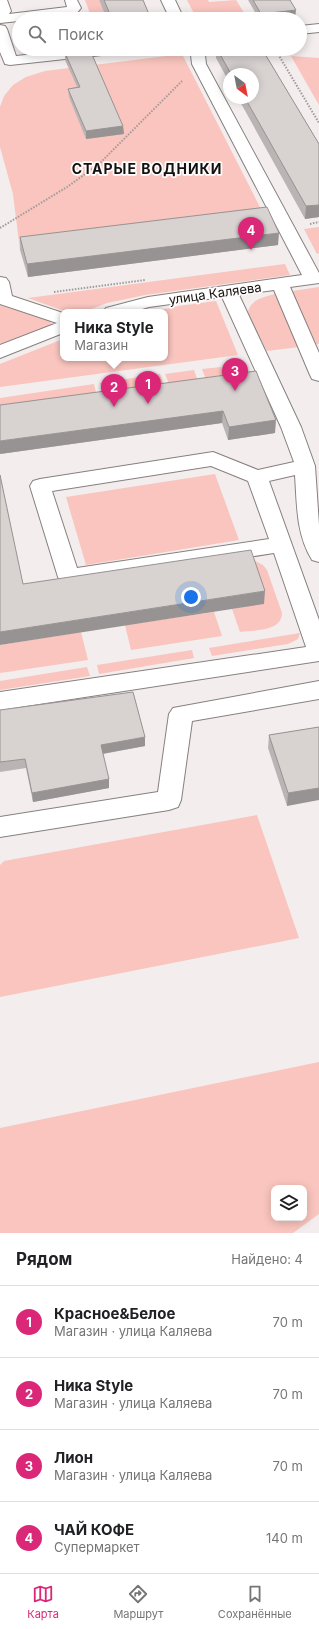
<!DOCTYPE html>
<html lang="ru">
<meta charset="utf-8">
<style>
:root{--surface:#fff;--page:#f2f2f2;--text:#202124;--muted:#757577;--line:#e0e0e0;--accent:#db2777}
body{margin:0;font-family:Inter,sans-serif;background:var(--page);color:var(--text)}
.controls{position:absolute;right:12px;bottom:12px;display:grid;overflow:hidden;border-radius:8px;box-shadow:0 2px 10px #0003}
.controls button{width:36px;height:36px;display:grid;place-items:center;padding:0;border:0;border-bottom:1px solid var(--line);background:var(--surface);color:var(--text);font:20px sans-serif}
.compass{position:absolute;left:223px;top:68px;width:36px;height:36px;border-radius:50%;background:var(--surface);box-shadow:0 2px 10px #0003;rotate:148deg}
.you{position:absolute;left:191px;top:597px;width:14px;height:14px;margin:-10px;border:3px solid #fff;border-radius:50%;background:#1a73e8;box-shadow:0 0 0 6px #1a73e833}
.badge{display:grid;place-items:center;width:26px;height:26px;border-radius:50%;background:var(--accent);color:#fff;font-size:13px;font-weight:700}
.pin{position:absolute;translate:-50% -33px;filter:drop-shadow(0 1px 2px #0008)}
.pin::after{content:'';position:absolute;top:21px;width:14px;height:12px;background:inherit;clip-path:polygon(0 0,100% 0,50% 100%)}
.popup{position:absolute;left:60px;top:309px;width:108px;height:52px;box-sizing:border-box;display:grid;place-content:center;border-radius:8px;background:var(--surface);filter:drop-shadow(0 1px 3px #0005);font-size:13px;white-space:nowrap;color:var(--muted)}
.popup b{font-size:15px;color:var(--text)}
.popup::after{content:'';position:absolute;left:50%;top:100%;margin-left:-8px;border:8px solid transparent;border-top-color:var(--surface)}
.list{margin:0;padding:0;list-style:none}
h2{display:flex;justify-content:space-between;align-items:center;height:52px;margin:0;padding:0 16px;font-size:17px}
h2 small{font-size:13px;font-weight:400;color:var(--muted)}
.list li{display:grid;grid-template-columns:26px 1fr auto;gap:12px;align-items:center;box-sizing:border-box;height:72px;padding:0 16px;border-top:1px solid var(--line)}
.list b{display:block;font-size:15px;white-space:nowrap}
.list p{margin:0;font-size:13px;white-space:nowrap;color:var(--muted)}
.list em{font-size:13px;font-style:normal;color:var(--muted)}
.icon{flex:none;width:22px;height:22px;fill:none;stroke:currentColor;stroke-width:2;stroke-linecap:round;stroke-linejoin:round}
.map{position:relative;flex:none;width:319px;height:1233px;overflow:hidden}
.search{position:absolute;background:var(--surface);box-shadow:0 2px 10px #0003;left:12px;right:12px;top:12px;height:44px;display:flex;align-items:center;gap:10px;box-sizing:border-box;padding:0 14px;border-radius:22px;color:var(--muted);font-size:15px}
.sheet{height:340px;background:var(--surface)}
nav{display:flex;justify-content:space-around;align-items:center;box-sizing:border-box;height:56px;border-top:1px solid var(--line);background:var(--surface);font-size:11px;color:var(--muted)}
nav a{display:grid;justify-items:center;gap:2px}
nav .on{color:var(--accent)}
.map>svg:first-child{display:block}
.green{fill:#f9c5be;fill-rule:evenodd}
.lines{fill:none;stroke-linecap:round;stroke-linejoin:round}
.minor-casing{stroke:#86807f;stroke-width:2}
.path{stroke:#a09b9b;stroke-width:2;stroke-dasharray:1.5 1.5;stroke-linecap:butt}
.minor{fill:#fff;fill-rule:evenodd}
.wall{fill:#bab5b4}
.shaded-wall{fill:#979392}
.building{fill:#d8d2d1;stroke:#979392}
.labels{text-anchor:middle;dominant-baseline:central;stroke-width:3.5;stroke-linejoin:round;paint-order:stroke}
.street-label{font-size:13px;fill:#121010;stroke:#fffbfb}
.far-district-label{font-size:14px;font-weight:bold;letter-spacing:1px;fill:#121010;stroke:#fffbfb}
</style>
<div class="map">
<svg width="319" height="1233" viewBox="0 0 319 1233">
<rect width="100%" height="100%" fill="#f3eded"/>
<path class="green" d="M85,0H99L107,18L92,19Z
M187,0H208L209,2L236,0L248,19H197Z
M182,54L266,219L20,250L13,194L0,147V107L4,96L13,85L26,77L45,71L69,68L74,80L94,65Z
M291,56L319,58V105Z
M319,227V253L317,254L304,229Z
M285,264L290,275L145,295L107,303L89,310L76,312L61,310L28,298Z
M319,287V344L313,345L292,291Z
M275,294L299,347L267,351L250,319L248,311C252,299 264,297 275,294Z
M216,301L238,355L0,387V364L63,339V358H165V312H150L179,306Z
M7,304L51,320V325L0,348V305Z
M221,367L227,383L208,385L202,369Z
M194,370L200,387L172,391L165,374Z
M160,374L166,392L105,400L100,383Z
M94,384L99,405L0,418V398Z
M215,474L239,540L86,565L66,497Z
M253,560L263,565L267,570L282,613C282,632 253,630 240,632L232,609L264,603Z
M214,612L222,636L131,650L125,625Z
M81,632L88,660L0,673V645Z
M300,633L298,639L288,644L212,656L209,648Z
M192,650L194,658L99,674L97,665Z
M87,667L90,676L0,690V681Z
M257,815L299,938L0,997V865L4,861Z
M319,1062V1214L293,1233H0V1128ZM274,1188H304V1218H274Z"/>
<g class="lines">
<g class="minor-casing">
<path id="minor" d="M0,0H7L11,11L9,14L67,7L65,0H77L81,8L76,14L71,15L38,19H19V21L0,23Z
M161,0H175L184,19H170Z
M319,24V32L300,34V26Z
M0,25L5,26L7,29L16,56L80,49H127L125,52L120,53L10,65L5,64L0,52Z
M195,49H210L205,55L206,64L319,273V283L290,287L319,353V381L312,379L310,375L274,290L239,295L301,427L315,466L319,525V562L312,560C296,534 297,504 295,475L269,481L319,620V661L0,710V692L306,647L274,553L69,585L61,582L58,577L30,486L33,481L40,479L213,452L258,470L294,462L281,427L222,297L149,307L132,312H103L106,308L148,297L302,275L192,64L191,55ZM211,466L248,481L269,539L77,568L52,491Z
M0,277L6,278L9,282L12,296L63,313V333L0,358V345L57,323L0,304Z
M319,681V699L192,721L181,800L178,807L169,810L0,837V817L158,792L169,714L173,708Z"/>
</g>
<path class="path" d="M275,49L319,123
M310,224L319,222
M0,228L67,187L99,164L182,81
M54,292L145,280"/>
<use href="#minor" class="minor"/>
</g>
<path class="wall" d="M99,0H143L151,19H107Z
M248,0H290L295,18L286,19H259Z
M216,49H262L319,144V217L305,219L238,98H253V74H229V82L216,58Z
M65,53L123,126L124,134L86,139L69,97L68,89L77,87L65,60Z
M20,237L278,245L28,277L20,250Z
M256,371L275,433L228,440L222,423L0,454Z
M0,710L145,746L103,754L109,788L33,802L26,768L0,772Z
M319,727L287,806L268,748L269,735Z"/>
<path class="shaded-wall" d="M296,10L295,18L286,19H261V14Z
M123,126L124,134L86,139V131Z
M319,205V217L305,219L306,206Z
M279,233L278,245L28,277L27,264Z
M223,411L222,423L0,454V441Z
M276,420L275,433L228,440L229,427Z
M265,591L264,604L0,645V632Z
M145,737V746L101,754V745Z
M109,779V788L33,802L32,793Z
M319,788V800L287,806L288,793Z"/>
<path class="building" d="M104,0H143L151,19H112Z
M253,0H290L296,10L261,14Z
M217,49H262L319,144V205L306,206L245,98H253V74H231Z
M90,50L123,126L86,131L68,89L80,87L65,53Z
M267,207L279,233L27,264L20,237Z
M256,371L276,420L229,427L223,411L0,441V405Z
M0,475L23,584L251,550L265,591L0,632Z
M133,692L145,737L101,745L109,779L32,793L25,759L0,762V710Z
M319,727V788L288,793L269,735Z"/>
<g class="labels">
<g class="street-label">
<text transform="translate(215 293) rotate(-8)">улица Каляева</text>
</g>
<g class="far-district-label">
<text x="147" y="168">СТАРЫЕ ВОДНИКИ</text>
</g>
</g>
</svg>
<div class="controls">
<button><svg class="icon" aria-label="layers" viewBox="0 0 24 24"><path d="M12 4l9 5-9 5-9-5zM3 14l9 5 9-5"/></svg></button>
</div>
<svg class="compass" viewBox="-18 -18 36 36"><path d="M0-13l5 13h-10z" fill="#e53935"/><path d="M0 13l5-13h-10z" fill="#757577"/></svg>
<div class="you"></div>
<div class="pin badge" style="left:148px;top:404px">1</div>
<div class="pin badge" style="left:114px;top:407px">2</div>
<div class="popup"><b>Ника Style</b>Магазин</div>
<div class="pin badge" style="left:235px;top:391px">3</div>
<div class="pin badge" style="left:251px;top:250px">4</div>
<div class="search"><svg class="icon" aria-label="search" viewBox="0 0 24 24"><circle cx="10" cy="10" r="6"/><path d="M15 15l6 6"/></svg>Поиск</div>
</div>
<section class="sheet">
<h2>Рядом<small>Найдено: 4</small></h2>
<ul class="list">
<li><span class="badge">1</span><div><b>Красное&amp;Белое</b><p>Магазин · улица Каляева</p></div><em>70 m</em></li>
<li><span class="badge">2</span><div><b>Ника Style</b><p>Магазин · улица Каляева</p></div><em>70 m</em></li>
<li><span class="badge">3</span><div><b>Лион</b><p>Магазин · улица Каляева</p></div><em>70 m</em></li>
<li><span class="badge">4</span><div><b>ЧАЙ КОФЕ</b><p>Супермаркет</p></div><em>140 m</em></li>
</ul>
</section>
<nav>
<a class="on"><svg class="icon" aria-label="map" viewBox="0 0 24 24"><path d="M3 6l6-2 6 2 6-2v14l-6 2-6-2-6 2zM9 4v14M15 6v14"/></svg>Карта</a>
<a><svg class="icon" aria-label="directions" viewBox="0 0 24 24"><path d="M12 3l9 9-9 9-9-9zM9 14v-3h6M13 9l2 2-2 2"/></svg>Маршрут</a>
<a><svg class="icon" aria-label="saved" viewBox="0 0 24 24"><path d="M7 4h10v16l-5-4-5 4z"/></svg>Сохранённые</a>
</nav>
